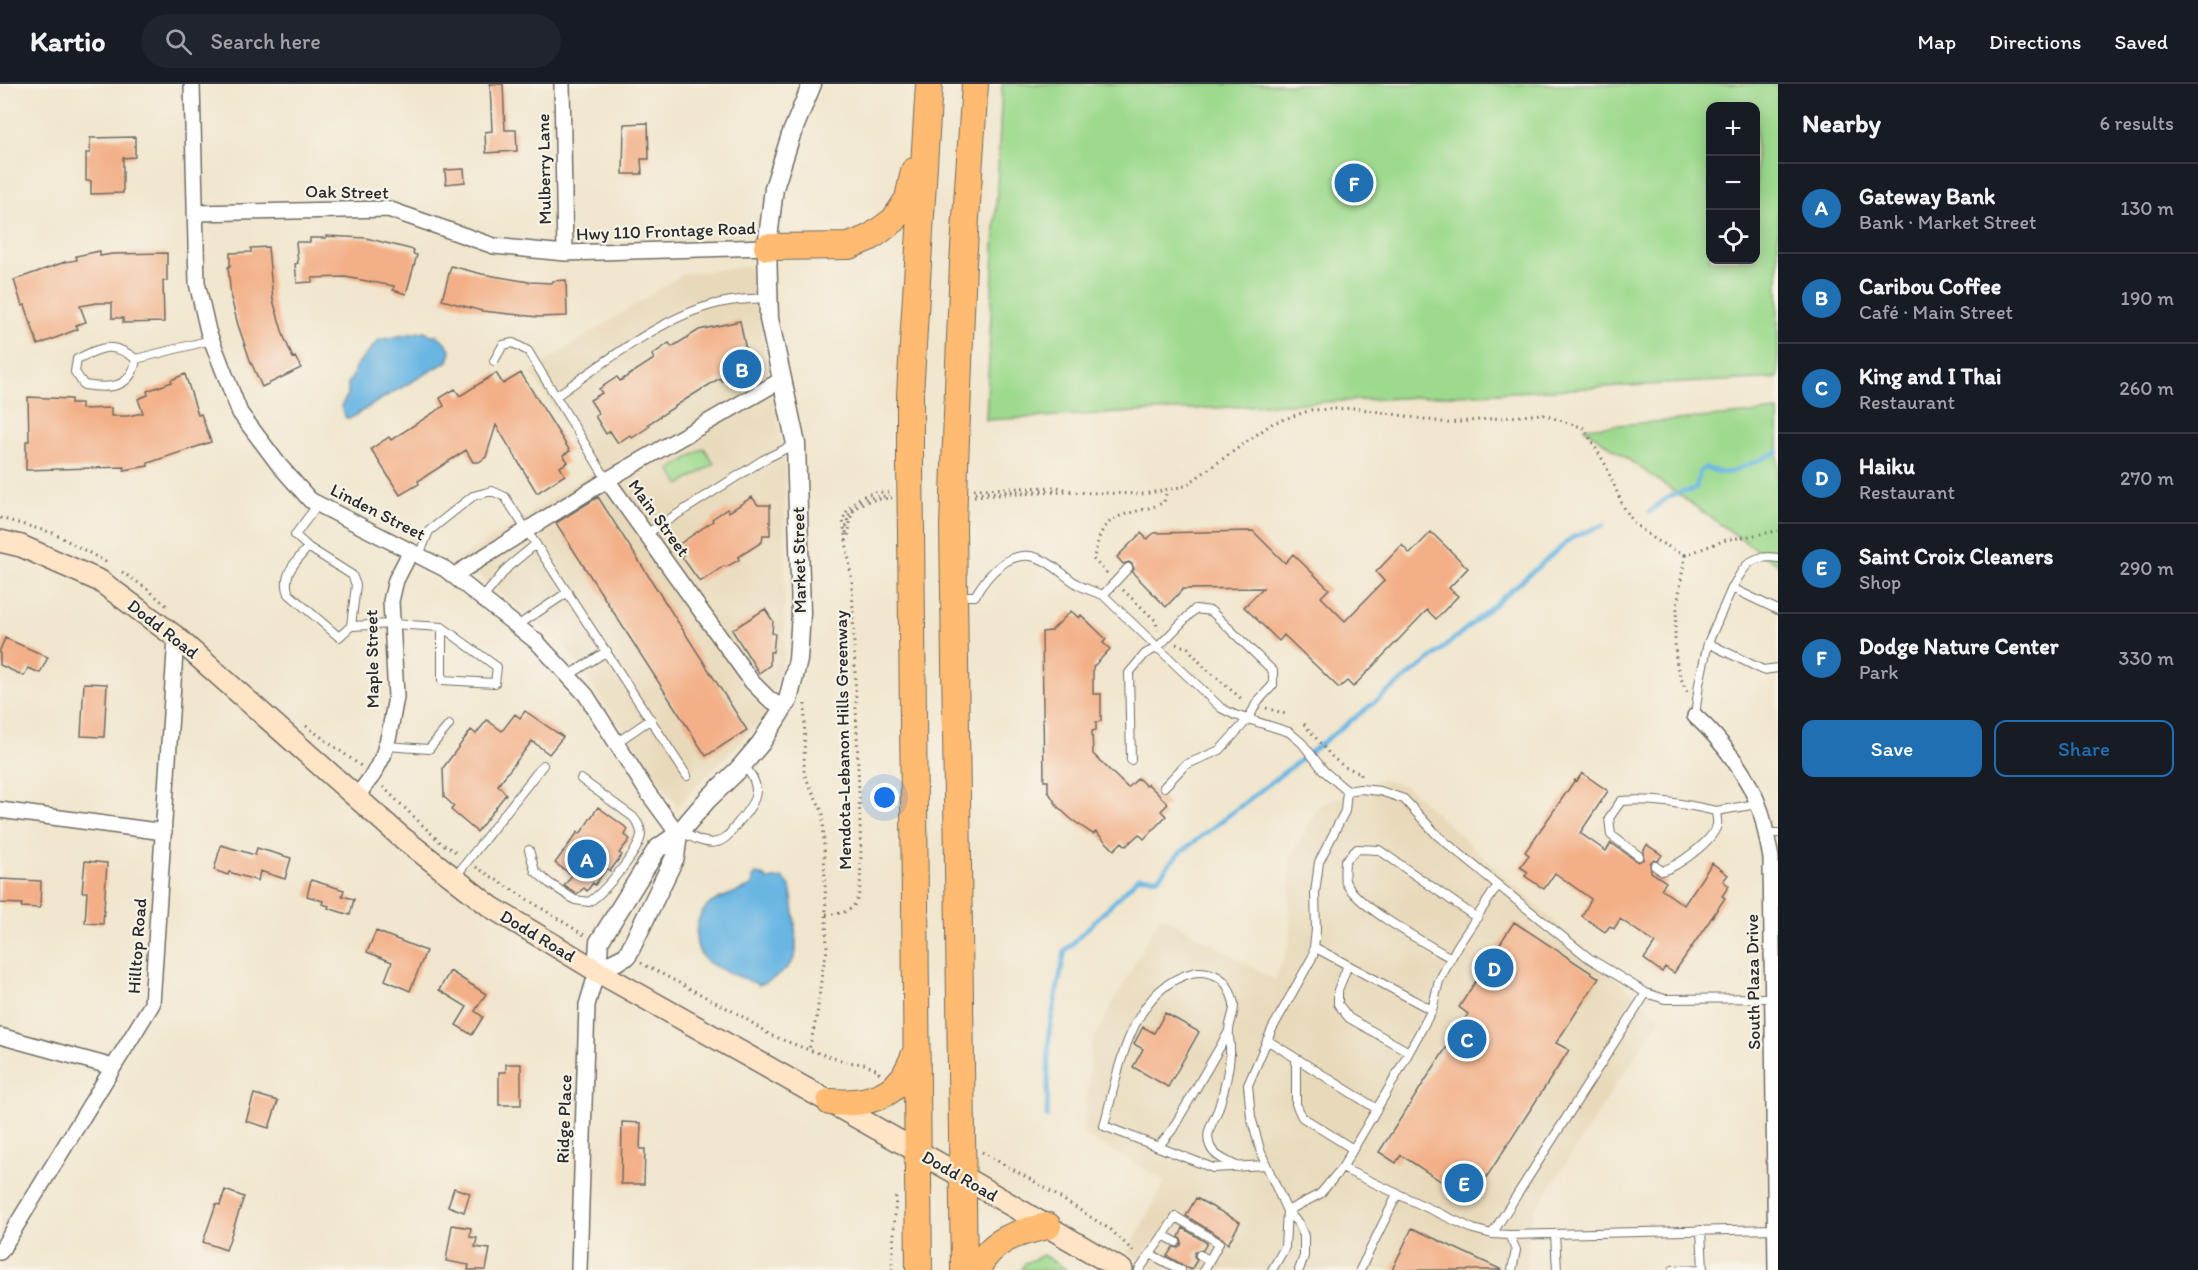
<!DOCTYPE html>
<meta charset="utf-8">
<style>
:root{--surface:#171b24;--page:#20242c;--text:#f1f3f6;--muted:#9ea1a6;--line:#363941;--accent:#1f6fb2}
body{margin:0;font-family:Itim,sans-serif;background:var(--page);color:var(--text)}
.controls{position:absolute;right:18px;top:18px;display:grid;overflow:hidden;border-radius:12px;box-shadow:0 3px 15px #0003}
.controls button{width:54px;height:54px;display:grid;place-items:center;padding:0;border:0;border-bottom:2px solid var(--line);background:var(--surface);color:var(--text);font:30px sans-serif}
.you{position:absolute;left:885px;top:714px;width:21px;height:21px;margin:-15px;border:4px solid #fff;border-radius:50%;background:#1a73e8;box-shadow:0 0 0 9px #1a73e833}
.badge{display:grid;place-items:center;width:39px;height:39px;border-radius:50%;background:var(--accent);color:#fff;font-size:20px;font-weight:700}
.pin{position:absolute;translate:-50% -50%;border:3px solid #fff;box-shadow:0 2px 6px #0006}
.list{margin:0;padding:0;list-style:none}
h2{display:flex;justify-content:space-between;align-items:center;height:78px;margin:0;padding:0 24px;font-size:26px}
h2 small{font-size:20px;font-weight:400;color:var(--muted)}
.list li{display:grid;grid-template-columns:39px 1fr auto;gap:18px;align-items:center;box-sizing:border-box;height:90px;padding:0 24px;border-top:2px solid var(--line)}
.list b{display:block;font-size:22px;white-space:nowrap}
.list p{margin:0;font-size:20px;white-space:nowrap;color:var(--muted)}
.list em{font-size:20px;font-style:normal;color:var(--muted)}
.actions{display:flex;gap:12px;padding:18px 24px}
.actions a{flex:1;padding:14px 0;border:2px solid var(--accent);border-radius:12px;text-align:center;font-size:21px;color:var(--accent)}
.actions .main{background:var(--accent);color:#fff}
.icon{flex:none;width:33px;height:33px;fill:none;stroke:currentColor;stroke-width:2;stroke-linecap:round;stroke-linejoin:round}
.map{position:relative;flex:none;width:1778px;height:1186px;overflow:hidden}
header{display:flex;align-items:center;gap:36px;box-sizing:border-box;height:84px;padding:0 30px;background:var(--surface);border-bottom:2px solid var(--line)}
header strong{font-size:28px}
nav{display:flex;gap:33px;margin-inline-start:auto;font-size:21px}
.search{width:420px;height:54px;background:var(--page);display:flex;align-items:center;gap:15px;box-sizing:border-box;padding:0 21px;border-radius:33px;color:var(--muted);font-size:22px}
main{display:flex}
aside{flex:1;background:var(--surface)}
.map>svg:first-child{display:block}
.built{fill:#e8d9ba}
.green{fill:#9eda8e;stroke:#64825c;stroke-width:1.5;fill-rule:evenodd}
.water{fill:#69b6e3;stroke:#4a7087;stroke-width:1.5}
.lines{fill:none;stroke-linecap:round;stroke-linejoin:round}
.stream{stroke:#69b6e3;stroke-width:4.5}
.building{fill:#f3b088}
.service-casing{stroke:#706c64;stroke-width:10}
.minor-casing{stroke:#706c64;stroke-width:18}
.tertiary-casing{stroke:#706c64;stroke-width:21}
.secondary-casing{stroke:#706c64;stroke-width:24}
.trunk-casing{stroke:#706c64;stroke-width:28}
.path{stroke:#706c64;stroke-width:3;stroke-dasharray:1.5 4.5;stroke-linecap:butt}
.service{stroke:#fff;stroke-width:8}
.minor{stroke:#fff;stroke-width:15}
.tertiary{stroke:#fff;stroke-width:18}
.secondary{stroke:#ffe4c6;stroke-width:21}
.trunk{stroke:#ffbb71;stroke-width:26}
.trunk-bridge-casing{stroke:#706c64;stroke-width:28;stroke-linecap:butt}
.trunk-bridge{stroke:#ffbb71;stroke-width:26}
.labels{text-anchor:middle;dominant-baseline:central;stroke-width:4.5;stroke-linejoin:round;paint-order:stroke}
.street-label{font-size:18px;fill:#2b2b2b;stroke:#f7f3e8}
</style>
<header>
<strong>Kartio</strong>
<div class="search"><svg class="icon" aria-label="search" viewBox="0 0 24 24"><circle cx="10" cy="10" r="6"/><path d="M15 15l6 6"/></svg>Search here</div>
<nav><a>Map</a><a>Directions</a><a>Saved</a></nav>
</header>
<main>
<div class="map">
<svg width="1778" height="1186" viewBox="0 0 1778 1186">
<rect width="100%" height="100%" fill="#f7f3e8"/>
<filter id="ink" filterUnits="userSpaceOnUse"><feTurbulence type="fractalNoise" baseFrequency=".0167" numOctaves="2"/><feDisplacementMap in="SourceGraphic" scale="12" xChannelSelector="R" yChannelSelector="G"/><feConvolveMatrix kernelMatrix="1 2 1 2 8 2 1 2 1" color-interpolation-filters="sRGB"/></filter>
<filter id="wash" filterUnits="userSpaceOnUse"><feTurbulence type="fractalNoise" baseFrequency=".008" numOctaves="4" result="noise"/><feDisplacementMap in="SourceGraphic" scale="24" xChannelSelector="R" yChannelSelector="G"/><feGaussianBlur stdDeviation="1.35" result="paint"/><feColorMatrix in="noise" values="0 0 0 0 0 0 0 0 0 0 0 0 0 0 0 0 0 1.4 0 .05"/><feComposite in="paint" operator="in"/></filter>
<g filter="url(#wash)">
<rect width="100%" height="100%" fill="#f1e6cd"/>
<path class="built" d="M750,182L785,379L784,572L764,634L677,722L563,560L459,475L594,387L530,288L683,190Z
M1381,695L1406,702L1660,934L1532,1131L1527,1166V1186H1157L1127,1169L1165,1097L1084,1051L1091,960L1161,831L1275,896L1290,858V775L1319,722Z"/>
<path class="green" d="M1002,0H1778V294L986,336ZM1710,22H1756V176H1710Z
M1778,327V481L1584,344Z
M704,364L714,380L680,401L670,386Z
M1043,1171L1067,1186H1021L1025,1179Z"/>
<path class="water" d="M425,247L431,251H437L447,260L451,268L448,277L383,314L351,334H346L341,322L348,311V299L353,292L355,283L379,256Z
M756,790L764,792L767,796L783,794C783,795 788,800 789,801C793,809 798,865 795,872C789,886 772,897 759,901C744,894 721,887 708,878C691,865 693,833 710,820C719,813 741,807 752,802L753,793Z"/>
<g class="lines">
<path class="stream" d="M1650,428C1658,420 1667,413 1678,409C1685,406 1690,409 1696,404L1700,387L1705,384L1723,389L1731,388L1778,368
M1047,1033L1049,947L1065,867L1139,793L1158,794L1176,772L1433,573L1573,453L1603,441"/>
</g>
<g id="blocks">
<path class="building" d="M490,0H503L505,46H516L517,67L486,69L485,48L492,47Z
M648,39L649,75H641L642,90H623L624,40Z
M135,53V73L123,74V109L91,110V97H86V69H90V54Z
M464,85L465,98L446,100L445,86Z
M326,152L366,154L414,166L413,170L417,171L406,210L393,206L394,202L345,193L312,194V198L297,199L295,180L298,179L296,158H310V154H326Z
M268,163L273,216L284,253L293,274L295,273L301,284L262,303L250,276L238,241L231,214L228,183L230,182V169L251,168V164Z
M100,167V172L112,170L167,169V197H163L164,238L123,239V234H112V219H97L80,222L86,238L76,241L78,245L38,261L25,221L22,222L14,196L65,178L77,176L76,172Z
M451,182L482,190L529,198L552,199L553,197L566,196L567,232L538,233L482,227L442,216Z
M740,237L748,276L735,284L737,287L722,297L720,294L691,312L648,340L650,342L632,354L630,351L618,359L610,347L606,350L595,332L599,330L590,316L602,309L599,305L617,293L620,297L654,275L652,271L669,259L672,263L699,246Z
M496,289L503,300L521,289L570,367L563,371L568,378L560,383L565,391L537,409L496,341L486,373L479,378H473L466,366L418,397L419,400L400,411L371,365L389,353L391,356L444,322L440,314L455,305L460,312Z
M185,290L198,331L201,330L211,358L148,379V382L124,386V383L26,386V357H29L28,313L71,315V319H81V325L111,324V332H127L143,329L138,315L148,311L147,307L172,298L171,296Z
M598,413L747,646L706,672L556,439Z
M752,413L758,421H770V451H763L762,458L738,473L739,476L726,483L724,482L700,498L682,473L684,471L678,461L713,437L712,435L727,425L729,428Z
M1253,447L1285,479L1293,470L1329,505L1321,513L1345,537L1384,497L1376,488L1402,461L1410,470L1431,448L1468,484L1449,504L1458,512L1436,535L1427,526L1353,603L1347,597L1339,604L1284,551L1279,557L1244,523L1263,504L1183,505L1166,523L1132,488L1134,485L1132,480L1129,478L1123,480L1117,473L1141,449L1147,455L1154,449Z
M765,525L773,537L772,549L775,550L773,568H770V581L759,589L732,546Z
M1071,527L1079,534L1081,531L1106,555L1103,559L1110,565L1093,583V610H1101V637L1096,638V646L1092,647L1093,670L1128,704L1138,694L1146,702L1148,700L1168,720L1161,727L1166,732L1144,755L1139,750L1126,762L1122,758L1114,766L1096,748L1093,750L1071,735L1058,723L1048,707V697H1044L1042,548L1051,547Z
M5,554L48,573L40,589L28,584L24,592L0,581V566Z
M84,599L107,600L104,653L81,652Z
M525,627L563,653L549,670L532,657L498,701L506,710L477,748L451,726L454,722L444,713L443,684L471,646L476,650L487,636L502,647L515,630L520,634Z
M1582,689L1608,707L1580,749L1606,767L1611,759L1638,778L1644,775L1643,767L1647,761L1662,771L1658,777L1653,776L1650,779L1651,788L1666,798L1661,805L1684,821L1712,779L1728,791L1723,797L1729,802L1722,812L1725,814L1674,889L1665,883L1662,888L1644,875L1655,859L1620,835L1614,845L1610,842L1605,848L1582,832L1591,815L1555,789L1544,805L1525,792L1528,788L1520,783L1529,771L1525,768L1575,696L1577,697Z
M598,723L628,745L625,751L630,755L619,769L622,771L610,787L607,784L595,801L593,799L587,807L584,804L577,810L564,802L572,791L555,779L578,748L580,750Z
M221,761L255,771L257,764L291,774L285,795L260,787L258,797L229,788L228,791L214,786Z
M85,777L107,779L103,840L85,839L87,808H82Z
M0,795L41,797L40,824L21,823L22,820L0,819Z
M311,796L344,806L342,812L354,815L350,831L328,824L329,822L322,820L323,817L307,812Z
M1514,838L1599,894L1556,959L1569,966L1471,1117L1401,1071L1396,1079L1379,1068L1468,930L1459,923Z
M376,847L426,867L410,907L385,896L392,878L367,868Z
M450,887L486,910L475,927L483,933L472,951L456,941L467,923L439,906Z
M1165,929L1199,948L1168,1003L1133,983L1143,965L1134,960L1143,943L1154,949Z
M506,980H521V1021H499V988H506Z
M254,1010L278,1017L269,1044L246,1037Z
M622,1038L641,1039L640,1065H645L644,1100H621Z
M454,1104L470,1109L464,1128L448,1122Z
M225,1106L244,1113L226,1166L203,1158L216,1120L220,1121Z
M1196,1114L1240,1138L1228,1160L1222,1154L1186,1132Z
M452,1141L471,1144L470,1153L477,1154L475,1163L490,1165L486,1186H468L469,1181L446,1177Z
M1183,1144L1207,1159L1203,1166L1195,1168L1194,1172L1197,1176L1191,1186L1167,1172L1173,1163L1177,1164L1181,1161L1182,1157L1179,1153Z
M1412,1144L1502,1186H1392Z"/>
</g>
</g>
<g filter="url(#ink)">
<use href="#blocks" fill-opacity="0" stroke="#706c64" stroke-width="1.5"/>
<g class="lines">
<g class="service-casing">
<path id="service" d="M136,275C132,305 108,305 84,301L75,288L77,275C102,263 112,257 136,275L211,256
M494,277L503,261L513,259L528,267L607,396
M556,312C601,281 655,238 708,222C728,216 747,215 768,214
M646,450L763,376L795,360
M308,463L295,451L318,420
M419,471L429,447L473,412L492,407L505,413L687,692
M1732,504C1745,482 1749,470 1778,474
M1103,511L1128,484
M958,512H975C987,491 1010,464 1038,474C1053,479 1064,492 1077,500C1085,505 1095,508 1103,511L1221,624L1235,631L1289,648L1302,659L1324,687L1347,707
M482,515L508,483L536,460
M351,542L356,501L352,491L308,463C296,478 281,490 289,510L339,553L351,542L392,540L442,543L497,583L495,599L442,596V543
M517,542L568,508
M1708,559L1763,586L1778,584
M568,592L607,567
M1695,632L1699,600L1708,559L1732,504L1778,526
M616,659L651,635
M386,662L429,665L449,641
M1131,676L1129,589L1145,570L1158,563L1195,525L1211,527L1273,587V601L1257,618L1249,634L1220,666L1185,681L1164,703
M1716,727L1757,720
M681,748C692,753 705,761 717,758C726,756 731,748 737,740C755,719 766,704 743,681
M1765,749H1778
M529,766L535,787L549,799L575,816L589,818C603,809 641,766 641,750C641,743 637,738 633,733L581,695
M1639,772L1611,751L1609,734L1621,717C1653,714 1685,720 1716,727C1716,731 1718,737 1717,741C1712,758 1678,782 1662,787L1655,782
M455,793L543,681
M1314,863L1432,926
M1451,874C1425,859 1359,824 1346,799C1343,793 1345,784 1345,777L1357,765L1379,766L1477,834
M1348,881L1338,906V920L1349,934L1409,968
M1267,956L1377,1025
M1296,975V1020L1302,1033L1353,1065
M1158,1063L1172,1046L1228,949
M1238,1083C1228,1077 1214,1073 1210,1062C1204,1047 1215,1036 1219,1023C1224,1007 1229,987 1230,970C1231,962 1228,954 1229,947C1229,939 1235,928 1234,920C1233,915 1229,903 1225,899C1219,890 1202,886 1192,889C1130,905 1118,989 1104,1042L1213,1084L1266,1081
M1342,1084L1392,999L1432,926L1439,897L1457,863L1498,801
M1287,1127L1320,1110L1342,1084L1473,1145L1492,1150L1646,909
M1492,1150L1509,1151L1516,1166L1512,1186
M1555,1150L1557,1186
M1163,1151L1176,1158
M1509,1151L1775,1145
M1150,1170L1181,1186
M1200,1171L1209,1176
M1139,1186L1176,1133L1219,1159L1204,1186
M1272,1186L1285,1163L1287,1127
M1299,1186L1304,1172V1152L1299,1140L1287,1127L1261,1069L1251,1033L1248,1001L1272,945L1313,872L1316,846L1315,809L1319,778L1345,727L1347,707L1360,705L1380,707L1404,715L1438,752L1515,815L1589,874L1646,909L1665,915L1772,914
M1360,1186L1397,1111
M1673,1186L1703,1185L1701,1146"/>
</g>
<g class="minor-casing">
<path id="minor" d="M192,0L197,199L208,247L240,329L279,381L310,416L445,485L537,558L586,611L648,709L678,750
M562,0L565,169
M195,129L388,125L494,162L565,169L767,163
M607,396L752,598L769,615L783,624
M453,492L607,396L783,295
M1695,632C1722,656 1750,694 1761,728C1765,743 1768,759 1771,774L1776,1186
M356,713L373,691L383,672L389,651L396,613L391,517L396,496L411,467
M0,726L164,748
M0,952L113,983
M0,1168L152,920L176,553
M579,1186L587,921L597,887"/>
</g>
<g class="tertiary-casing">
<path id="tertiary" d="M597,887L599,858L657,765L678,750L707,716L739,685L761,659L788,616L798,576L801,529L796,360L769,235L767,163L774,104L791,51L812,0
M597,887L627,872L675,773L678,750"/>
</g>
<g class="secondary-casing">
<path id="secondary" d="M0,457L21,462L100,497L176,553L400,752L491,823L597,887L963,1093L1122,1186"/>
</g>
<g class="trunk-casing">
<path id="trunk" d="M767,163L849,162L871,153L894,136L908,115L914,87
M910,381V310L929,0
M955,381L963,179L975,0
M953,443L964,1186
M911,449L919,1186
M830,1018C857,1020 885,1017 903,994C908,987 912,976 916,968
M977,1186C990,1156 1018,1148 1048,1142"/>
</g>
<path class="path" d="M974,405L1057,403L1072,407
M975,409L1052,406L1057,409
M974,412L1061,408L1144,410L1185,402L1273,339L1311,326L1355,324L1448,339L1541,330L1584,344L1605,380L1623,422L1634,439L1655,456L1685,471
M0,434L53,449L106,478
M846,449C848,417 860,413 890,412
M846,457C850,449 849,442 851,433C855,416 878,415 892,414
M1685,471C1680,507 1671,544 1677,581C1679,590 1683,599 1687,608
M1685,471L1726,456L1778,447
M122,488L146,504L167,522
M1107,489L1093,475C1097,465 1098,452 1104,444C1117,426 1145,429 1164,418L1167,406
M1123,506L1155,536L1158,546
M1176,560L1188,564L1204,583L1243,616
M805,620L804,690L823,729L827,866L822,888L817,931L809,966
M1266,624L1289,631
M1304,640L1333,674L1345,683L1361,689V694
M306,642L361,682
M383,703L441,759L459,770
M476,783L584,851
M826,830C867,832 859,802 861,771L852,498L843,436C851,413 867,408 889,408
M641,879L740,931L770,951L809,966L847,978L864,980L878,986L880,991
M982,1068L1037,1099L1111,1146L1136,1170
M892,1186L896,1110"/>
<use href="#service" class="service"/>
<use href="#minor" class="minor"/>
<use href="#tertiary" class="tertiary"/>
<use href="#secondary" class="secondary"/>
<use href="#trunk" class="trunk"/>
<g class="trunk-bridge-casing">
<path id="trunk-bridge" d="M910,381L911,449
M953,443L955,381"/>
</g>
<use href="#trunk-bridge" class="trunk-bridge"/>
</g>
</g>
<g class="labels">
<g class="street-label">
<text transform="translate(544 85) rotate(-91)">Mulberry Lane</text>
<text transform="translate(347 108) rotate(1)">Oak Street</text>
<text transform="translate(666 147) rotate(-2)">Hwy 110 Frontage Road</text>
<text transform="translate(378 428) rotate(27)">Linden Street</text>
<text transform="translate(659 434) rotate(54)">Main Street</text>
<text transform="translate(799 476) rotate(-91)">Market Street</text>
<text transform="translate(163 545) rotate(38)">Dodd Road</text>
<text transform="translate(372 575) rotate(-91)">Maple Street</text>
<text transform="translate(843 656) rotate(-91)">Mendota-Lebanon Hills Greenway</text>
<text transform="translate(538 852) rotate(31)">Dodd Road</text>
<text transform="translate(137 862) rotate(-86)">Hilltop Road</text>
<text transform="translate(1753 898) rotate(-91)">South Plaza Drive</text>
<text transform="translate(564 1035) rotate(-88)">Ridge Place</text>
<text transform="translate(960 1092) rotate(30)">Dodd Road</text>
</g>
</g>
</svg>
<div class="controls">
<button>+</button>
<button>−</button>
<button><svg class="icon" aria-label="locate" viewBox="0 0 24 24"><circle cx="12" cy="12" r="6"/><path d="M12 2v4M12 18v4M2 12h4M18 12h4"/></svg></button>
</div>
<div class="you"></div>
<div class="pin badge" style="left:587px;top:775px">A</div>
<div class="pin badge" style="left:742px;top:285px">B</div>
<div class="pin badge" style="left:1467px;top:955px">C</div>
<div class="pin badge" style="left:1494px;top:884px">D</div>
<div class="pin badge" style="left:1464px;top:1099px">E</div>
<div class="pin badge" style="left:1354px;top:99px">F</div>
</div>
<aside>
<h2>Nearby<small>6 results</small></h2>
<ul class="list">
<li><span class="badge">A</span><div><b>Gateway Bank</b><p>Bank · Market Street</p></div><em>130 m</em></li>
<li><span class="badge">B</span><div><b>Caribou Coffee</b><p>Café · Main Street</p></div><em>190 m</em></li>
<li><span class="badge">C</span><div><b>King and I Thai</b><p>Restaurant</p></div><em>260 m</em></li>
<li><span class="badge">D</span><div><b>Haiku</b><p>Restaurant</p></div><em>270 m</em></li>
<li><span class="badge">E</span><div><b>Saint Croix Cleaners</b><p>Shop</p></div><em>290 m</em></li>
<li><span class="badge">F</span><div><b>Dodge Nature Center</b><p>Park</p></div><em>330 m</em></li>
</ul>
<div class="actions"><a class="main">Save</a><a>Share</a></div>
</aside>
</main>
